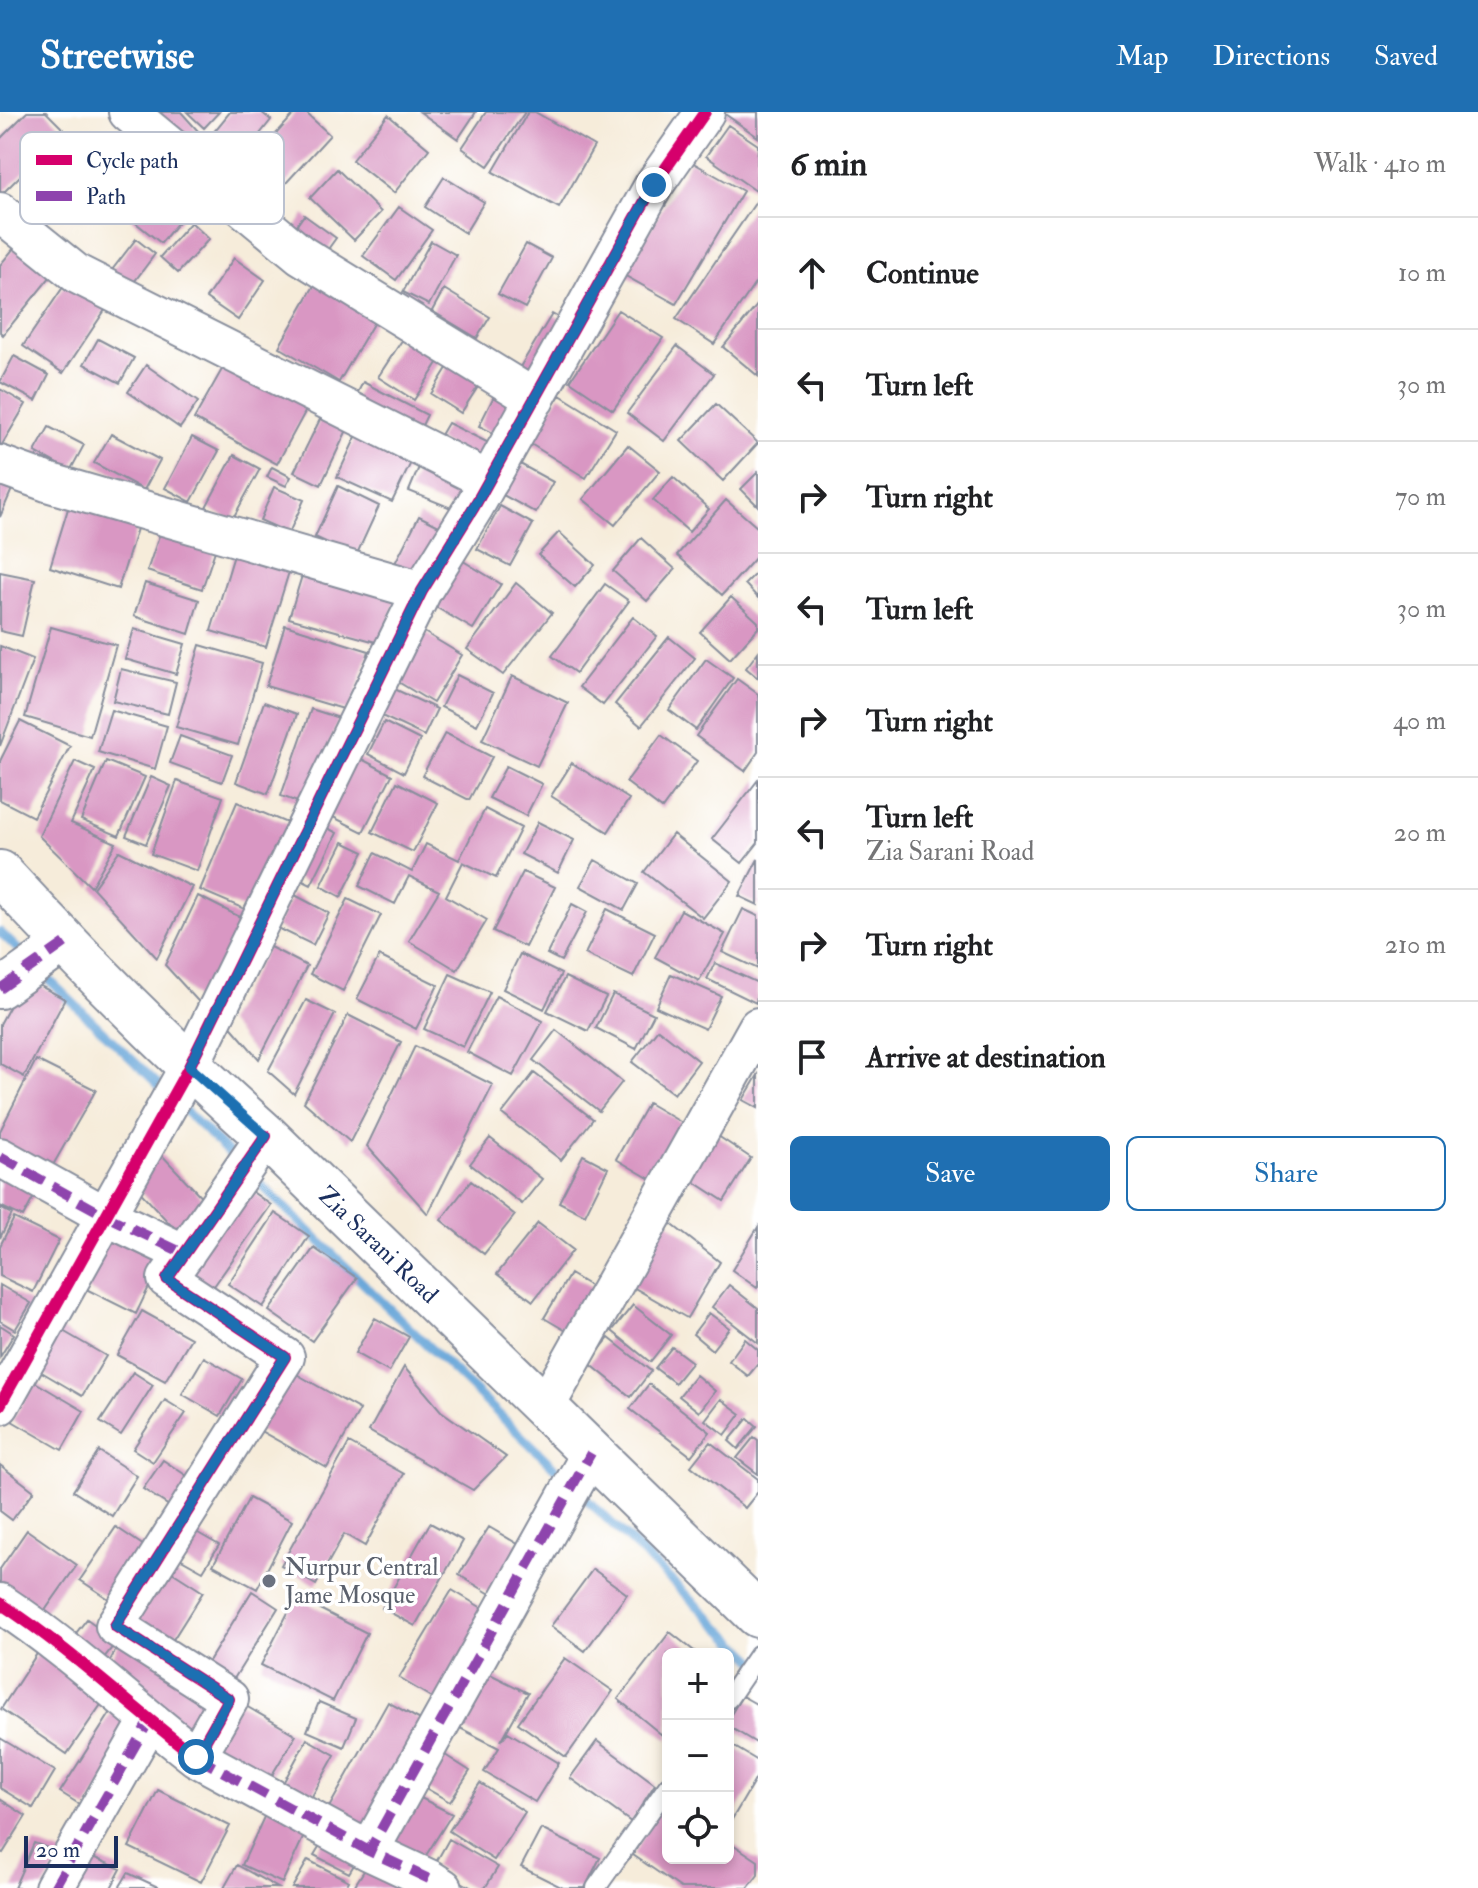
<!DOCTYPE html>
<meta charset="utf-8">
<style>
:root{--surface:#fff;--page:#f2f2f2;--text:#202124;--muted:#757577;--line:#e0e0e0;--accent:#1f6fb2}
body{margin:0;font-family:"IM FELL Double Pica",serif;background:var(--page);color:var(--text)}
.controls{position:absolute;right:24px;bottom:24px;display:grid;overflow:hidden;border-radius:12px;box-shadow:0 4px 12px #0003}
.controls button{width:72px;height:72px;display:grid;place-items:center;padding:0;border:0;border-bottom:2px solid var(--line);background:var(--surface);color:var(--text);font:40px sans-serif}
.scale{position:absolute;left:24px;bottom:20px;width:94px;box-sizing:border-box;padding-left:8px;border:4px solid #1b2f5e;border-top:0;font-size:22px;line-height:28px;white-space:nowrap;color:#1b2f5e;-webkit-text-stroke:6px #fff;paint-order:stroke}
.stop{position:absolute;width:24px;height:24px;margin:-18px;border:6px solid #1f6fb2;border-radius:50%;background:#fff}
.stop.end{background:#1f6fb2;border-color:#fff;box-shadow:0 2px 8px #0008}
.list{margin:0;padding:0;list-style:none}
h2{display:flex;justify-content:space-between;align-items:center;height:104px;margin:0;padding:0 32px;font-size:34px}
h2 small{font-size:26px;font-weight:400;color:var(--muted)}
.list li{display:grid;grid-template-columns:52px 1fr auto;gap:24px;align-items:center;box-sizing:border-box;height:112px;padding:0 32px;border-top:2px solid var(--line)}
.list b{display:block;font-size:30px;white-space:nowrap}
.list p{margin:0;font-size:26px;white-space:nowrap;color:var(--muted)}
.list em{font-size:26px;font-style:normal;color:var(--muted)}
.actions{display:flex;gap:16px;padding:24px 32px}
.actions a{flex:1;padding:18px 0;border:2px solid var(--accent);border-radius:12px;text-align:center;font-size:28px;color:var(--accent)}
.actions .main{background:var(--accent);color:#fff}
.icon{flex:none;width:44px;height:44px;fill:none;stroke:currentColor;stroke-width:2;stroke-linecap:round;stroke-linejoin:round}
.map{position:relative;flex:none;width:758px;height:1776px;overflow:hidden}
header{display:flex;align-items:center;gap:48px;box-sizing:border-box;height:112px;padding:0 40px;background:var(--accent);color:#fff}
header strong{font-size:38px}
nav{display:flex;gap:44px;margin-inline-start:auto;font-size:28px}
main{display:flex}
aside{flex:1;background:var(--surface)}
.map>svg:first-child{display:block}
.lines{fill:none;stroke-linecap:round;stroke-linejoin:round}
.stream{stroke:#65a4d8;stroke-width:9}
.building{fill:#d997c3}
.lane-casing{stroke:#888e9c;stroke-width:22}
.street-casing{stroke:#888e9c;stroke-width:42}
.secondary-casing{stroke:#888e9c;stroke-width:48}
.lane{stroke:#fff;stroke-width:18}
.street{stroke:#fff;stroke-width:38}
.secondary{stroke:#fff;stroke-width:44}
.quiet{stroke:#8e44ad;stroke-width:10;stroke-dasharray:20 10;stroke-linecap:butt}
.cycleway-casing{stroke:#fff;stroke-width:17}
.cycleway{stroke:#d6006c;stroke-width:12}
.route{stroke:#1f6fb2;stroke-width:10}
.worship-dot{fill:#6b7280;stroke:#fff;stroke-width:3}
.labels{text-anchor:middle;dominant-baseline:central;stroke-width:7;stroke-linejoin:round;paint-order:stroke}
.street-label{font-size:24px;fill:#1b2f5e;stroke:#fff}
.worship-label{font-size:24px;fill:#5b616d;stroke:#fff;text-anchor:start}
.key{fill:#fff;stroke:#bbc1cf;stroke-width:2}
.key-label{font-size:22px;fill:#1b2f5e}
</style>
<header>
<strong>Streetwise</strong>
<nav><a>Map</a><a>Directions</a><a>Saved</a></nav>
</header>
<main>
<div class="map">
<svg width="758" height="1776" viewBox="0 0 758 1776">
<rect width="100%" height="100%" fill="#fff"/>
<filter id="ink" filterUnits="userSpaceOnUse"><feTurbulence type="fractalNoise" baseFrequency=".0125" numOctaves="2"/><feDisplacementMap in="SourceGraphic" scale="16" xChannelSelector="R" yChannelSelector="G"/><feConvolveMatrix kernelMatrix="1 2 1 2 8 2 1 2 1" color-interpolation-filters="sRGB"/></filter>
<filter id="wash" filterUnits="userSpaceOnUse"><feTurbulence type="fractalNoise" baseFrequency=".006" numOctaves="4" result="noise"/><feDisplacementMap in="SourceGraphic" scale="32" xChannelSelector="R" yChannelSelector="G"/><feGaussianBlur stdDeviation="1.8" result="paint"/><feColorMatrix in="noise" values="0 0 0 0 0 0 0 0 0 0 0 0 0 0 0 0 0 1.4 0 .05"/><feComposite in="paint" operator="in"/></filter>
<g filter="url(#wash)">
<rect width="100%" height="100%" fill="#f6ecda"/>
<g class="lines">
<path class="stream" d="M0,820L28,847
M41,860L166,980
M179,993L238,1050
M251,1063L566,1367
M579,1380L756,1550"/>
</g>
<g id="blocks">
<path class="building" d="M27,0H46L65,19L0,84V27Z
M114,0H181L198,19L163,52Z
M187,0H219L204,16Z
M230,0H261L271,8L241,46L212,22Z
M296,0H305L330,23L275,83L246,55Z
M420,0H476L458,27Z
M486,0H525L488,54L462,36Z
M528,0H535L594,34L559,96L493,60Z
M722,0H758V25Z
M388,3L429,37L394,81L352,48Z
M728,13L758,33L756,79L706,44Z
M690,49L743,79L676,192L624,163Z
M337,57L381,100L354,128L310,86Z
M167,62L198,86L161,131L131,107Z
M444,65L484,90L465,121L425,95Z
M758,87V167L714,232L676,207Z
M399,95L432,118L396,168L363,144Z
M304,103L336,126L308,165L276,143Z
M191,110L209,127L178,161L160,145Z
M24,124L60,153L3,223L0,220V153Z
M136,127L155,142L125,182L105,167Z
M431,129L456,143L429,193L403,180Z
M526,132L552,146L525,196L498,182Z
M234,146L265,168L238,208L206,186Z
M323,158L384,193L339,270L279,235Z
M70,165L109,192L63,261L23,234Z
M444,177L490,205L477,226L432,199Z
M758,192V264L723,235Z
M618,198L663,226L613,298L570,269Z
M552,202L570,212L537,266L520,255Z
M416,207L451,231L414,288L378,265Z
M98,227L134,246L120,271L84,252Z
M677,234L714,262L664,329L627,301Z
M457,240L488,259L461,301L431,282Z
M14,244L49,263L36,289L0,270Z
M229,245L311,289L277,352L194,307Z
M146,253L198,290L180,316L128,280Z
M504,264L530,276L505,327L479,314Z
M363,270L427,303L415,328L350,296Z
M0,277L26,292L0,336Z
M560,283L616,318L586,366L529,331Z
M329,289L355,301L321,373L294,360Z
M716,292L758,331L723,369L681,329Z
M448,311L497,335L488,353L438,328Z
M362,312L417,338L392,390L337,365Z
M49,315L84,333L70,359L35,340Z
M111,322L160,348L144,378L94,351Z
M192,325L219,339L191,390L165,376Z
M628,333L660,359L615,413L583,387Z
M234,343L260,357L232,408L206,395Z
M424,343L471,362L456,398L409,379Z
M520,352L553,370L536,401L503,383Z
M272,355L291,365L286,374L267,365Z
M758,360V394L741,377Z
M0,361L16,368L0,405Z
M673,365L709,397L689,420L653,388Z
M338,374L379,394L356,444L315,425Z
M274,375L304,388L289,421L260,408Z
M71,387L140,407L118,477L50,455Z
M726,388L758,416V443L722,483L677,443Z
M500,394L533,412L510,454L477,437Z
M419,404L445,417L418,470L392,457Z
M163,412L218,430L202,477L147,459Z
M559,420L595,453L575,475L538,443Z
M641,426L675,457L647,489L613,459Z
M237,433L292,450L266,535L211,519Z
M455,444L501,472L473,517L427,490Z
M304,457L397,483L383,532L289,506Z
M758,459V486L745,472Z
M0,460L35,467L22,524L0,519Z
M145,471L199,488L189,522L134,504Z
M516,471L552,501L503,563L467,537Z
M605,472L629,489L576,561L552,544Z
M731,485L758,510V516L730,547L700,520Z
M633,505L657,524L603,593L579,575Z
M285,513L369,539L350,599L266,574Z
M414,514L462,543L433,591L385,562Z
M51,515L116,533L90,624L25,605Z
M134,517L185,532L176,562L125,547Z
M669,525L695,546L641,614L615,592Z
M200,533L262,551L238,633L176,615Z
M0,534L33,547L0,634Z
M758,540V566L746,556Z
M706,547L733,566L696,618L669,598Z
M121,557L176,570L168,602L113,589Z
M457,563L493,581L477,613L441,595Z
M512,564L568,591L537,654L482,628Z
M737,567L758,582V640L745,659L696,624Z
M384,572L437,597L424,624L371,599Z
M264,590L297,602L268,682L236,670Z
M311,597L339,606L308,694L281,684Z
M111,598L167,614L155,657L98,640Z
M20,609L70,634L33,705L0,688V649Z
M384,610L420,628L404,661L368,642Z
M445,621L492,645L469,688L422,664Z
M661,623L697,649L662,697L626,670Z
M180,624L232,643L222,670L170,651Z
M352,642L392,663L363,720L323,700Z
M75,649L95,658L71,711L116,731L91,775L39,724Z
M106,649L145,665L119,724L81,708Z
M572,651L629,687L608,720L551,684Z
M506,654L542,672L526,704L489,686Z
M151,665L171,674L146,732L126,724Z
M758,668V731L742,751L712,727Z
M177,669L223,685L197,759L151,742Z
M397,670L438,691L413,740L372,720Z
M237,690L294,714L256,802L200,778Z
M485,697L521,716L496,766L463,750L446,784L487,808L457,858L409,829L439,779L409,764L395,792L359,774L375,741L412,760L426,732L459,748Z
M538,710L574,728L558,761L521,742Z
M320,712L337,721L311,773L293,764Z
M673,722L732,769L703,806L644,760Z
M343,730L364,740L341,785L321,774Z
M119,739L192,775L157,846L93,776Z
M758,747V793L739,784Z
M595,748L638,772L624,798L580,774Z
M523,760L555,775L525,835L493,819Z
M293,782L329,801L313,833L276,815Z
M198,784L250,810L206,898L165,853Z
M348,787L381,803L343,879L310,862Z
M572,792L587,800L561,849L547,842Z
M607,797L655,821L633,865L585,842Z
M743,797L758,804V857L722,840Z
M681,798L725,822L699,869L655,845Z
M268,834L307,854L259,947L227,910Z
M520,842L561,862L544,897L503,877Z
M379,844L438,873L416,917L357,887Z
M715,851L758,871L756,891L707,867Z
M450,862L490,880L463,935L424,917Z
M671,862L721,884L705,917L656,895Z
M565,865L606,885L588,919L547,899Z
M25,866L65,887L24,965L0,952V912Z
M613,882L654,902L636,937L596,916Z
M496,884L543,909L513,964L467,940Z
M306,888L335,902L294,982L268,959Z
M348,903L401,930L350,1030L304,990Z
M658,917L699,949L674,982L632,950Z
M556,918L622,970L599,999L533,948Z
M415,934L493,973L428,1102L367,1034Z
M36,948L96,978L49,1060L0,1033V1019Z
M534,961L593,1007L561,1048L502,1002Z
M758,963V996L743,988Z
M648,991L689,1015L657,1071L616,1047Z
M715,1022L751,1046L724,1089L687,1065Z
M490,1026L542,1067L522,1092L470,1052Z
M158,1039L210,1094L183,1126L132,1071Z
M583,1043L608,1056L585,1103L559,1090Z
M0,1051L41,1072L23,1105L0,1094Z
M471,1069L515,1103L484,1142L441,1108Z
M244,1074L271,1093L212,1177L185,1159Z
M0,1096L12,1102L0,1126Z
M275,1101L309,1124L263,1195L228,1172Z
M661,1104L720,1150L687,1206L626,1171Z
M14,1106L59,1128L33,1180L0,1164V1134Z
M538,1111L573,1138L533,1189L497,1162Z
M113,1113L167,1137L136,1202L82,1175Z
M758,1115V1174L757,1176L732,1158Z
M314,1136L357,1166L312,1229L269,1199Z
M570,1162L605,1183L580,1227L544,1206Z
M0,1173L31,1191L15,1218L0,1209Z
M729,1173L758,1196V1231L712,1195Z
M633,1193L671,1223L650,1250L612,1219Z
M142,1199L191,1226L165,1269L117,1243Z
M709,1201L729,1216L712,1238L693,1222Z
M375,1206L409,1225L389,1260L355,1241Z
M0,1213L14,1222L0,1245Z
M56,1215L106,1244L82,1284L33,1255Z
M609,1226L651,1259L631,1285L589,1251Z
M745,1227L758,1238V1252L748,1264L729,1249Z
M672,1235L692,1250L675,1271L655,1256Z
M204,1245L242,1267L220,1304L182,1282Z
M284,1255L360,1298L327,1356L250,1313Z
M404,1255L441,1299L506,1345L473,1378L369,1319Z
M133,1260L153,1273L121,1323L100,1310Z
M696,1263L715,1279L699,1300L679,1284Z
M35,1270L84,1299L62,1338L12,1309Z
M649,1272L710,1320L691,1344L630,1297Z
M721,1287L741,1302L725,1323L705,1308Z
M165,1288L186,1301L153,1350L133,1337Z
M748,1306L757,1314L738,1337L729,1329Z
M754,1325L758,1328V1362L737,1346Z
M710,1330L758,1367V1380L745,1396L691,1354Z
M349,1331L404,1362L365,1434L344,1422L316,1473L281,1453Z
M99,1339L137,1364L112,1404L73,1379Z
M163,1348L199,1372L180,1401L143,1377Z
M0,1353L34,1379L12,1408L0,1399Z
M249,1386L292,1409L257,1477L213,1453Z
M430,1411L463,1429L415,1514L382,1496Z
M184,1413L219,1433L203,1459L169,1440Z
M116,1415L153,1440L118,1493L80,1468Z
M489,1415L533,1441L502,1489L459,1463Z
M27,1418L77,1453L41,1504L0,1475V1457Z
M161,1453L203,1480L167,1537L125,1510Z
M593,1457L627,1482L585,1539L551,1514Z
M452,1478L497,1505L444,1593L399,1566Z
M252,1479L278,1496L227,1578L201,1562Z
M296,1485L367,1521L333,1589L261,1553Z
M87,1507L117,1529L100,1551L70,1529Z
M670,1520L698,1542H668V1628L618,1587Z
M121,1528L219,1590L191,1628L103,1562Z
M42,1534L111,1578L67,1642L1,1597Z
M565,1546L613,1579L566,1645L518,1611Z
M490,1562L528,1581L501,1629L508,1620L559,1651L535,1690L484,1660L499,1636L460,1616Z
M742,1584L758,1593V1632L728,1614V1607Z
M239,1590L296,1623L264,1676L207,1643Z
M319,1590L356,1606L344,1635L307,1619Z
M388,1590L435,1616L375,1726L327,1699Z
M113,1597L140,1615L87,1697L60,1680Z
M0,1626L55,1659L33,1696L0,1676Z
M307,1627L335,1643L310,1688L282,1673Z
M597,1629L655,1672L631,1710L570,1666Z
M728,1631L758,1649V1663L728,1714Z
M442,1641L470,1659L450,1690L424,1675Z
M480,1671L525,1700L494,1748L449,1719Z
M158,1678L230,1714L201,1770L129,1735Z
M415,1683L452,1702L423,1748L386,1733Z
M664,1686L668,1689V1746H728V1729L758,1749V1763L748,1776H681L633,1743Z
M0,1687L26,1704L3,1741L0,1740Z
M269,1694L310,1711L282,1771L242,1753Z
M541,1717L600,1746L585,1776H563L521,1755Z
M325,1725L360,1743L349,1761L314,1743Z
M449,1727L498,1755L485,1776H472L434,1754Z
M34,1731L64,1742L43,1776H14Z
M83,1741L121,1757L111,1776H62Z
M308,1748L349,1769L345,1776H292Z
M369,1751L411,1776H353Z
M237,1753L278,1776H224Z
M128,1761L160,1776H119Z"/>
</g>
</g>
<g filter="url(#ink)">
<use href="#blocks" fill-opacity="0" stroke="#888e9c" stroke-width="2"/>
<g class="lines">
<g class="lane-casing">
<path id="lane" d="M728,1587L758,1543
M596,1776L668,1674"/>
</g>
<g class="street-casing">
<path id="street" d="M128,0L301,143L535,287
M0,100L77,162L489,369
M0,353L47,370L422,479
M0,877L65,831
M0,1045L106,1104L185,1142
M0,1293L189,955L422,479L474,395L654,73L705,0
M544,1297L758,915
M0,1491C70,1537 130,1594 196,1645L229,1587L115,1514L285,1245L167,1167L266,1024
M196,1645L369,1739
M54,1776L149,1609
M443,1776L429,1767L369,1739L591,1341"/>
</g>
<g class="secondary-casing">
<path id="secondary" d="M0,761C85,853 173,941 266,1024L758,1503"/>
</g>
<use href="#lane" class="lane"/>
<use href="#street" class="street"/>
<use href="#secondary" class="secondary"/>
<path class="quiet" d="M0,877L65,831
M0,1045L106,1104L185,1142
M196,1645L369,1739
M429,1767L369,1739L591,1341
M54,1776L149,1609"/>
<g class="cycleway-casing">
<path id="cycleway" d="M0,1293L189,955L422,479L474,395L654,73L705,0
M0,1491C70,1537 130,1594 196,1645L229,1587L115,1514L285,1245L167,1167L266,1024"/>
</g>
<use href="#cycleway" class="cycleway"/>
</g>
</g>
<g class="lines" filter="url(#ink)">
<path class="route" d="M196,1645L229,1587L115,1514L285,1245L167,1167L266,1024L189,955L422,479L474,395L654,73"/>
</g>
<circle class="worship-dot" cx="269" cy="1469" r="8"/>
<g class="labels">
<g class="street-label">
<text transform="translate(378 1133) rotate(44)">Zia Sarani Road</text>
</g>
<g class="worship-label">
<text x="285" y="1455">Nurpur Central<tspan x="285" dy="28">Jame Mosque</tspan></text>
</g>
</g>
<rect x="20" y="20" width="264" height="92" rx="12" class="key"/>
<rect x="36" y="43" width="36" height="10" fill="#d6006c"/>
<rect x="36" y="79" width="36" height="10" fill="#8e44ad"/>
<g class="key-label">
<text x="86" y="56">Cycle path</text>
<text x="86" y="92">Path</text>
</g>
</svg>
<div class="controls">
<button>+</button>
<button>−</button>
<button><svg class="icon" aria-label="locate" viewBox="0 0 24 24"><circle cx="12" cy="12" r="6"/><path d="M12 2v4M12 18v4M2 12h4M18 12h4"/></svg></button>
</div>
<div class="scale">20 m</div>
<div class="stop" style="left:196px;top:1645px"></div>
<div class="stop end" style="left:654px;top:73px"></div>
</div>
<aside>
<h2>6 min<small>Walk · 410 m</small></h2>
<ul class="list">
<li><svg class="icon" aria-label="ahead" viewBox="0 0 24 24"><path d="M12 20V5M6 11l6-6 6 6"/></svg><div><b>Continue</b></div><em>10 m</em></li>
<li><svg class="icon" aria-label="left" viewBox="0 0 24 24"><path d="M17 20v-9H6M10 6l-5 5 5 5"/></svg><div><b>Turn left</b></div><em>30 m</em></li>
<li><svg class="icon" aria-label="right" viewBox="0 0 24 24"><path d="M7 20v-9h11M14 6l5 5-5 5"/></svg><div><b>Turn right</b></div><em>70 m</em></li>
<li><svg class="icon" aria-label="left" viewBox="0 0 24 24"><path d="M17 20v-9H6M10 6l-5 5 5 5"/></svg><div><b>Turn left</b></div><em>30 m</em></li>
<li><svg class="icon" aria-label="right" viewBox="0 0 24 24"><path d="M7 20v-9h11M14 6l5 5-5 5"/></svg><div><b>Turn right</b></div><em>40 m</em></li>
<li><svg class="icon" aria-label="left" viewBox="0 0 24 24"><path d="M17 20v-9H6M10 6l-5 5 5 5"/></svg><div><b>Turn left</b><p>Zia Sarani Road</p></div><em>20 m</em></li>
<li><svg class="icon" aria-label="right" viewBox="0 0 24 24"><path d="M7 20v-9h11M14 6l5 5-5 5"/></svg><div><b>Turn right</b></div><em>210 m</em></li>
<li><svg class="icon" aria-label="arrive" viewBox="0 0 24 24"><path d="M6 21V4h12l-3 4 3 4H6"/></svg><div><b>Arrive at destination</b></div></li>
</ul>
<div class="actions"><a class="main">Save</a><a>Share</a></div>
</aside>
</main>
